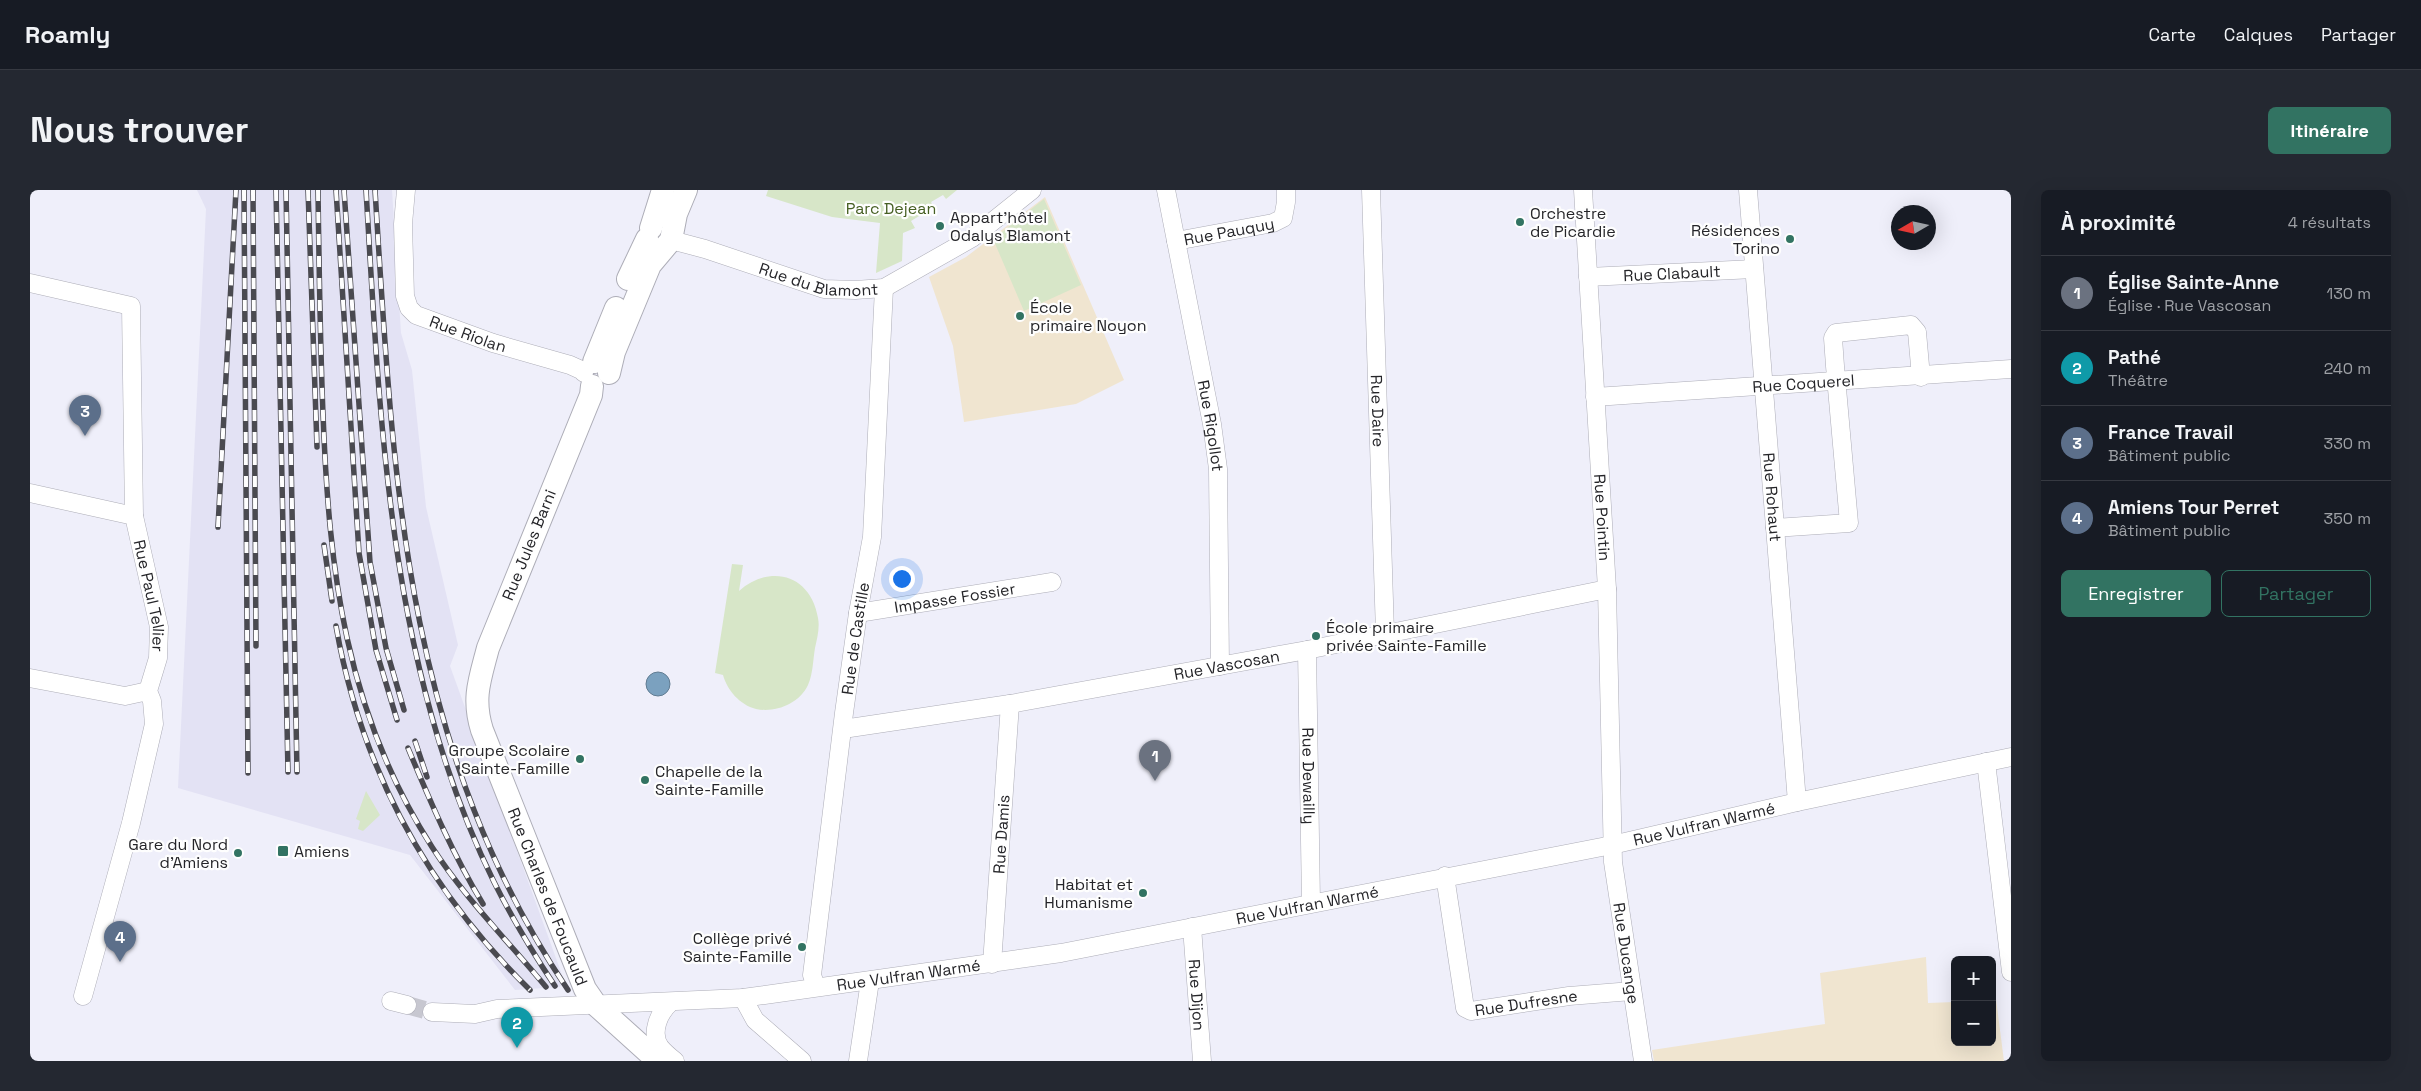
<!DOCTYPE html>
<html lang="fr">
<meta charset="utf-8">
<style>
:root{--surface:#171b24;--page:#242831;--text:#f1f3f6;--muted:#9ea1a6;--line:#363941;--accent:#327362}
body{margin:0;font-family:"Space Grotesk",sans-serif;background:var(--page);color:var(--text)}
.controls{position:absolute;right:15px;bottom:15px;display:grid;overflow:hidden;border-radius:8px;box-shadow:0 5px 20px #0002}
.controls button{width:45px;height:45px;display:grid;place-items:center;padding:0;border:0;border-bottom:1px solid var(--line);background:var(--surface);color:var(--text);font:25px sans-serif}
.compass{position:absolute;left:1861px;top:15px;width:45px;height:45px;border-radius:50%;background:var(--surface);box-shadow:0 5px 20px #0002;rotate:261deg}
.you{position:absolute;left:871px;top:388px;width:18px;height:18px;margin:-12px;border:4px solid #fff;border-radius:50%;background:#1a73e8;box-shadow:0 0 0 8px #1a73e833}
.badge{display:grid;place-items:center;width:32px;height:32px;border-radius:50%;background:var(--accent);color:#fff;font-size:16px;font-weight:700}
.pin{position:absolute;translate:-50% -41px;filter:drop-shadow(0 1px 2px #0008)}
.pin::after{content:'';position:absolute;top:26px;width:18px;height:15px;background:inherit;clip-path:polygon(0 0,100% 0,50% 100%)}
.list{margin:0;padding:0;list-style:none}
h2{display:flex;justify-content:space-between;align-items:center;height:65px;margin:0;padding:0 20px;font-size:21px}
h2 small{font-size:16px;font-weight:400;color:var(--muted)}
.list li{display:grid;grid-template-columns:32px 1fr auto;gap:15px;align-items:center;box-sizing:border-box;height:75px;padding:0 20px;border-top:1px solid var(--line)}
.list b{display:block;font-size:19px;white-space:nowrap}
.list p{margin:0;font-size:16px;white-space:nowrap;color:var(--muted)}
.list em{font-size:16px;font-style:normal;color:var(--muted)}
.actions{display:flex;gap:10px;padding:15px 20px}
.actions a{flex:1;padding:11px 0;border:1px solid var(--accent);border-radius:8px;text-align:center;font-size:18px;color:var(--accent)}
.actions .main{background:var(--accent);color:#fff}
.map{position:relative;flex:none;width:1981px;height:871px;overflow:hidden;border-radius:8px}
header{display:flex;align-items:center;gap:30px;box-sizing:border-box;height:70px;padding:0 25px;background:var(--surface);border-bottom:1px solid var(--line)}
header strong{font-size:24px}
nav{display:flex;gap:28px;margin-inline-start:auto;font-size:18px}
.intro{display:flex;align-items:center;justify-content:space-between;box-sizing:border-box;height:120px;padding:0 30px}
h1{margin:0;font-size:35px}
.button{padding:12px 22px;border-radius:8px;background:var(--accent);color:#fff;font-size:18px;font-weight:700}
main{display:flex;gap:30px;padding:0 30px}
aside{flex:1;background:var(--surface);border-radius:8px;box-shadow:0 5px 20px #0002}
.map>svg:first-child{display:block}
.built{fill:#e3e2f4}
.education{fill:#f0e5d0}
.green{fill:#d7e6c8}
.water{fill:#7ba1bf;stroke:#617c92}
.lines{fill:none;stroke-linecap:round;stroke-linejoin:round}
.minor-tunnel{stroke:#c7c7d0;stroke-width:18;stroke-dasharray:18 9;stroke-linecap:butt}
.minor-casing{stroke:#adadb7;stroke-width:19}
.major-casing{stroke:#adadb7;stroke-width:24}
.minor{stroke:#fff;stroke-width:18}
.major{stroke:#fff;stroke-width:22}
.rail-casing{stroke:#4a4a50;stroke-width:5.5}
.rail{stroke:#fefefe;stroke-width:4;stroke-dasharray:11;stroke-linecap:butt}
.poi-dot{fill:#327362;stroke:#fefefe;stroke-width:2}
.labels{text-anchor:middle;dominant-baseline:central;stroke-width:4.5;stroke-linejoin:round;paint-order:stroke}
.park-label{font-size:16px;fill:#465f23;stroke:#fefefe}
.poi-label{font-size:16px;fill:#252529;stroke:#fefefe;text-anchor:start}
.street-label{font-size:16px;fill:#252529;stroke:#fefefe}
</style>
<header>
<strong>Roamly</strong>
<nav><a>Carte</a><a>Calques</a><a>Partager</a></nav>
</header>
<div class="intro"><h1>Nous trouver</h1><a class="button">Itinéraire</a></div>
<main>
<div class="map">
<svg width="1981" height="871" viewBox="0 0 1981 871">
<rect width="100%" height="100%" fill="#efeffa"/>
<path class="built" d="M167,0H362L371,143L382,180L396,317L428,455L420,476L535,793L529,797L485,800L380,665L148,598L176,19Z"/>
<path class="education" d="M1015,7L1094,190L1046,214L934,232L923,156L899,87L936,67Z
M1896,767L1898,813L1925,812V852H1962V809H1966L1974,871H1624L1622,860L1795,834L1790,783Z"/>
<path class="green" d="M738,0H927L916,9L913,5L901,12L904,17L881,31L885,38L873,43L872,71L846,83L850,33L802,27L736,6Z
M1014,9L1051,95L994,121L963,49Z
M702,374L713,375L709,401C741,373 781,385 788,428C790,438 787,449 785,458C783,470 783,484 778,495C769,514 745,523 726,519C710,515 697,500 693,485L685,483Z
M336,601L350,625L333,641L328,639L330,631L326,629Z"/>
<path class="water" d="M616 494a12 12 0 1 1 24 0a12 12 0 1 1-24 0Z"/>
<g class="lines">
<path class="minor-tunnel" d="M377,815L402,822"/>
<g class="minor-casing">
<g id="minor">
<path id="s1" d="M376,0L373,34L375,106L379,118L386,125L463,153L540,175L551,180L554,183"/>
<path id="s2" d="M1136,0L1182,234L1188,279L1190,476"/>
<path id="s3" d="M1341,0L1355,443"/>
<path id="s4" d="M1553,0L1577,399L1583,672L1613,871"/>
<path id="s5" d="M1718,0L1767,612"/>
<path id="s6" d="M641,50L675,59L794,99L825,100L854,98L942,48L1002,0"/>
<path id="s7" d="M1146,51L1243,33L1253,28L1256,12V0"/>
<path id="s8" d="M1558,87L1724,79"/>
<path d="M0,93L101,116L104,326"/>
<path id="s9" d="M1565,207L1981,179"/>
<path id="s10" d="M0,303L104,326L129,437L128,468L118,501L122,511L124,534L101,633L53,806"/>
<path d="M1745,338L1819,333L1805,176L1803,148L1806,143L1881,135L1887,142L1891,187"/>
<path id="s11" d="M828,423L1022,392"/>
<path id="s12" d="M1277,460L1281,713"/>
<path d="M0,488L95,506L118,501"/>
<path id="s13" d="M813,539L980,514L1277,460L1577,399"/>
<path d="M1956,572L1981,782"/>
<path id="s14" d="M1415,686L1435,818L1441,821L1539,806L1602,801"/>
<path id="s15" d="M1162,737L1172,871"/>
<path id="s16" d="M962,774L980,514"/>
<path id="s17" d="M786,797L782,785L814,523L828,423L842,347L854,98"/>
<path d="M713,808L725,830L772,871"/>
<path d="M361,811L377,815"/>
<path d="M641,812C629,822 620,843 630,857C634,862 640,867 645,871"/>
<path id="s18" d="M402,822L445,824L467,819L713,808L1031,763L1582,655L1767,612L1981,567"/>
<path d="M828,871L840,791"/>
</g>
</g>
<g class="major-casing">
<g id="major">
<path d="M621,38L633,0"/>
<path d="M598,89L617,49"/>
<path d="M564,172L586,118"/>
<path d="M579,183L584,162L620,75L641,50L646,24L656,0"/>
<path id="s19" d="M562,196L561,205L458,458C450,489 442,508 452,540L555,799L566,815L628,871"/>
</g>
</g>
<use href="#minor" class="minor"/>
<use href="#major" class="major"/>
<g class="rail-casing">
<path id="rail" d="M214,0L218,583
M223,0L226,456
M246,0L258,582
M256,0L267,582
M278,0L287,257
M288,0C289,75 290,149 293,224C299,381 315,521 402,657C434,707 478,751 516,797
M306,0L329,363L346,460L367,530
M314,0L340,372L356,458L374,520
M336,0C350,233 359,479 464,692C482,728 503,763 525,796
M345,0C363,285 373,555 538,800
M188,337L206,0
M294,355L302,411
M306,436C331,579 397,699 500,800
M385,551L397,587
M378,558C400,611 423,665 453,714"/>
</g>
<use href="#rail" class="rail"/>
</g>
<g class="poi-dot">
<circle cx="1490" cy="32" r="5"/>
<circle cx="910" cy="36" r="5"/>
<circle cx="1760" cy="49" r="5"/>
<circle cx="990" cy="126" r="5"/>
<circle cx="1286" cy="446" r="5"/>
<circle cx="550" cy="569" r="5"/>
<circle cx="615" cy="590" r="5"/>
<rect x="247" y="655" width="12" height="12" rx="2.5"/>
<circle cx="208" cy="663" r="5"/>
<circle cx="1113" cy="703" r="5"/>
<circle cx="772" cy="757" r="5"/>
</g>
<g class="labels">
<g class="park-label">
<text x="861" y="18">Parc Dejean</text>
</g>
<g class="poi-label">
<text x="1500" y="23">Orchestre<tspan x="1500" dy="18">de Picardie</tspan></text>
<text x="920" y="27">Appart'hôtel<tspan x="920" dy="18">Odalys Blamont</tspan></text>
<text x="1750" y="40" text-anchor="end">Résidences<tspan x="1750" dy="18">Torino</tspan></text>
<text x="1000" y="117">École<tspan x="1000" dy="18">primaire Noyon</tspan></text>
<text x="1296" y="437">École primaire<tspan x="1296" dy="18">privée Sainte-Famille</tspan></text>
<text x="540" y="560" text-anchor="end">Groupe Scolaire<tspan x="540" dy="18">Sainte-Famille</tspan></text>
<text x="625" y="581">Chapelle de la<tspan x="625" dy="18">Sainte-Famille</tspan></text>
<text x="198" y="654" text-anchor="end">Gare du Nord<tspan x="198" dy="18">d'Amiens</tspan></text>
<text x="264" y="661">Amiens</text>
<text x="1103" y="694" text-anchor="end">Habitat et<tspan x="1103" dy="18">Humanisme</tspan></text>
<text x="762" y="748" text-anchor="end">Collège privé<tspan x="762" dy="18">Sainte-Famille</tspan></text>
</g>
<g class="street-label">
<text stroke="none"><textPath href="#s7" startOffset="54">Rue Pauquy</textPath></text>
<text stroke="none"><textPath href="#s8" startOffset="84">Rue Clabault</textPath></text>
<text stroke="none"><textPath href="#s6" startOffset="154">Rue du Blamont</textPath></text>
<text stroke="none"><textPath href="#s1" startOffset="184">Rue Riolan</textPath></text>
<text stroke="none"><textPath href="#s9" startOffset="209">Rue Coquerel</textPath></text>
<text stroke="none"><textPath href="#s3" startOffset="221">Rue Daire</textPath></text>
<text stroke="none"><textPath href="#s2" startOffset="240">Rue Rigollot</textPath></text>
<text stroke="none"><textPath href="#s5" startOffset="308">Rue Rohaut</textPath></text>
<text stroke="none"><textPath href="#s4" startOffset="328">Rue Pointin</textPath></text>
<text transform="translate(499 355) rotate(-68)">Rue Jules Barni</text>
<text stroke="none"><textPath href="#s10" startOffset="188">Rue Paul Tellier</textPath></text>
<text stroke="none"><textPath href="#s11" startOffset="98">Impasse Fossier</textPath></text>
<text stroke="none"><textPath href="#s17" startOffset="352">Rue de Castille</textPath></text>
<text stroke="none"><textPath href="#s13" startOffset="389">Rue Vascosan</textPath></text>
<text stroke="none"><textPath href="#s12" startOffset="126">Rue Dewailly</textPath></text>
<text stroke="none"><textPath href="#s18" startOffset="1289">Rue Vulfran Warmé</textPath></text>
<text stroke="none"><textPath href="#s16" startOffset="130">Rue Damis</textPath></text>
<text stroke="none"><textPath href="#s19" startOffset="545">Rue Charles de Foucauld</textPath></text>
<text stroke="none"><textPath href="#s18" startOffset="884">Rue Vulfran Warmé</textPath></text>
<text stroke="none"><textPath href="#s4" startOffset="765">Rue Ducange</textPath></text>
<text stroke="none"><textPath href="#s18" startOffset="479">Rue Vulfran Warmé</textPath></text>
<text stroke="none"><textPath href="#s15" startOffset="68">Rue Dijon</textPath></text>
<text stroke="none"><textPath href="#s14" startOffset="196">Rue Dufresne</textPath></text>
</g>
</g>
</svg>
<div class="controls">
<button>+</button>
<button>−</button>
</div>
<svg class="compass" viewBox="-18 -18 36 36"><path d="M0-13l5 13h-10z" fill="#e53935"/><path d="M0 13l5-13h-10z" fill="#9ea1a6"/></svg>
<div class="you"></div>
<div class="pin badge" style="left:1125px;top:591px;background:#6b7280">1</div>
<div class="pin badge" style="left:487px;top:858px;background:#0f9aa8">2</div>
<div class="pin badge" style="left:55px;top:246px;background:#5c6f8a">3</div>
<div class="pin badge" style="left:90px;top:772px;background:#5c6f8a">4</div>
</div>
<aside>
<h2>À proximité<small>4 résultats</small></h2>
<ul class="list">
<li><span class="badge" style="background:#6b7280">1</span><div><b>Église Sainte-Anne</b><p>Église · Rue Vascosan</p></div><em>130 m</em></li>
<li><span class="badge" style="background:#0f9aa8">2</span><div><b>Pathé</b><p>Théâtre</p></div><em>240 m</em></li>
<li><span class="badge" style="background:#5c6f8a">3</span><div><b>France Travail</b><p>Bâtiment public</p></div><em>330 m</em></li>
<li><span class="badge" style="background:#5c6f8a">4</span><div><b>Amiens Tour Perret</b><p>Bâtiment public</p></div><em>350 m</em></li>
</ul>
<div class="actions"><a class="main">Enregistrer</a><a>Partager</a></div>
</aside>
</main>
